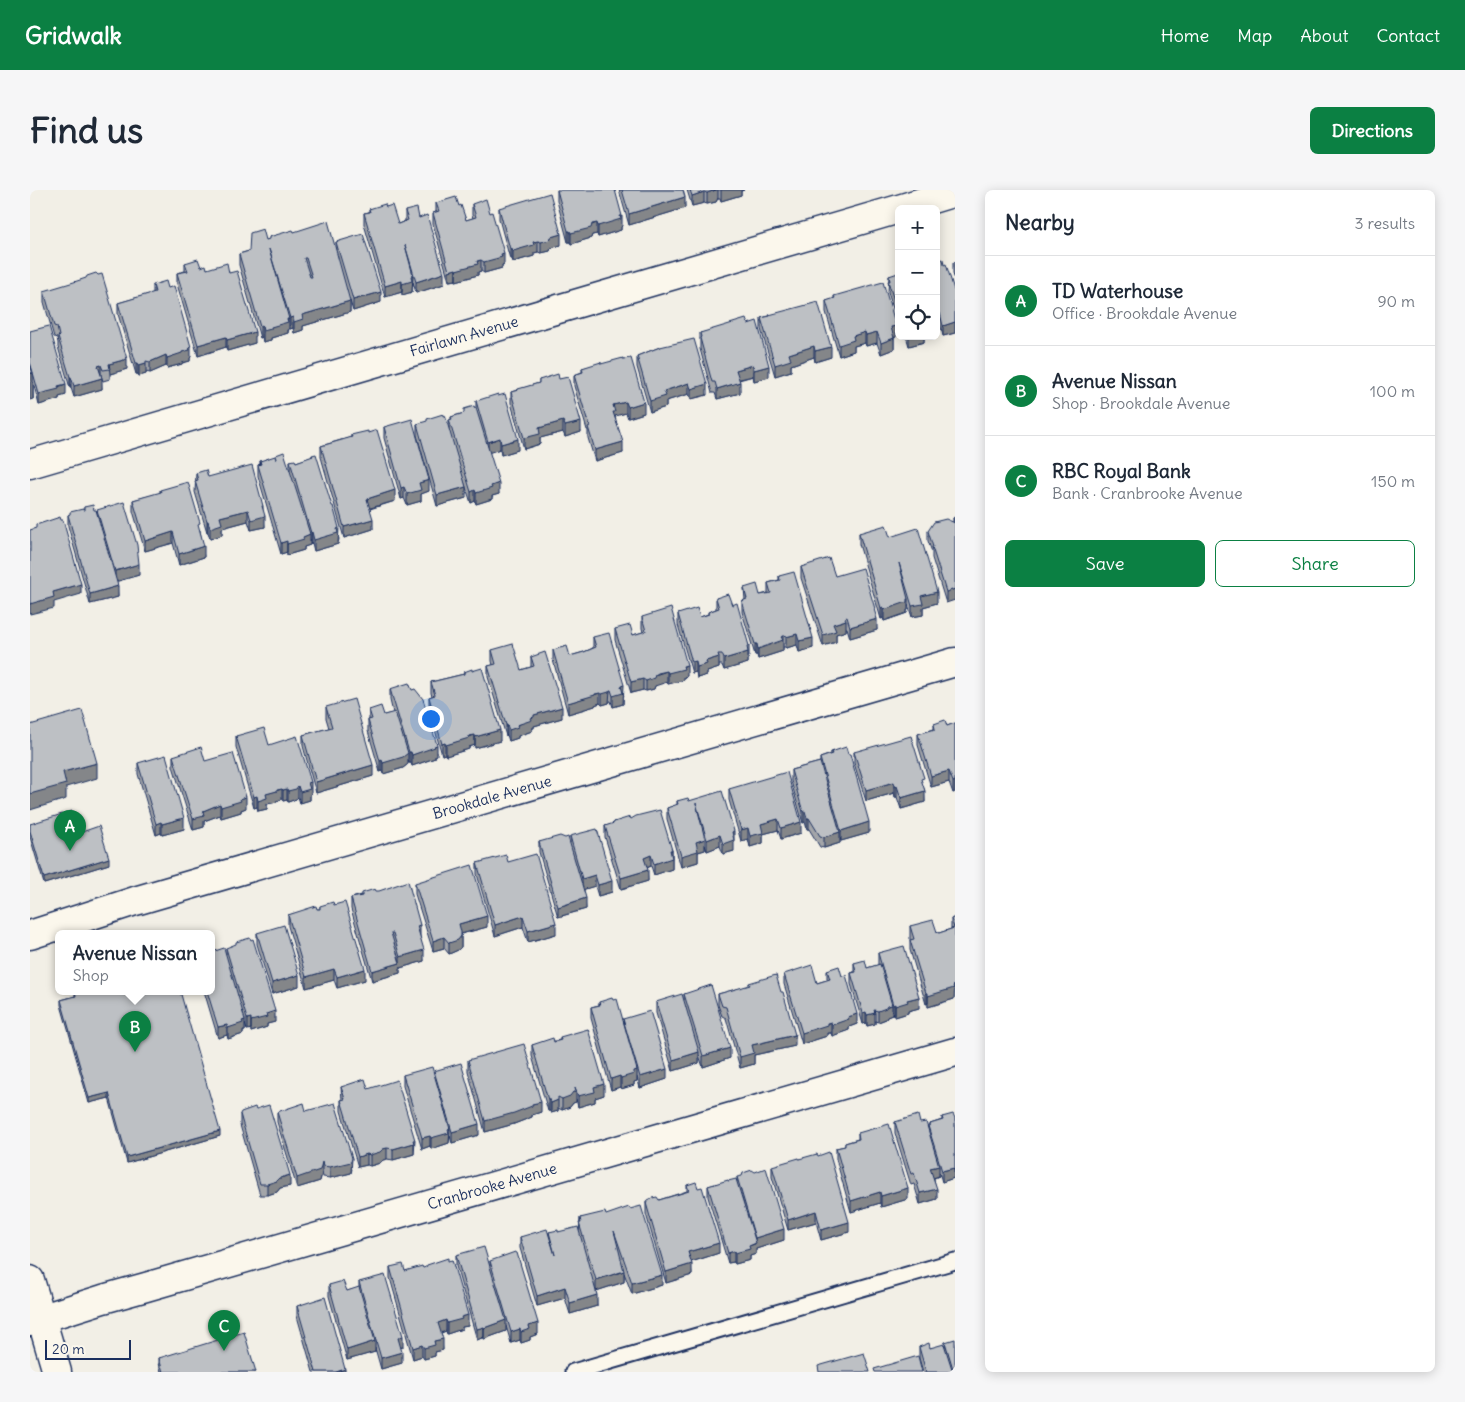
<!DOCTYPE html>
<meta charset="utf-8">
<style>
:root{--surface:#fff;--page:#f6f6f7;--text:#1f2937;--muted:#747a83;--line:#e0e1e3;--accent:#0b8043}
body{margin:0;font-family:Delius,sans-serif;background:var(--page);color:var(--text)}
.controls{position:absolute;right:15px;top:15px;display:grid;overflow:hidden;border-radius:8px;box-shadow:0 2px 12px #0003}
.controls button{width:45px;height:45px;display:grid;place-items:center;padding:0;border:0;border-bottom:1px solid var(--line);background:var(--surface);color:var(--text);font:25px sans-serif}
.scale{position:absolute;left:15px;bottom:12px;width:86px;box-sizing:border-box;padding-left:5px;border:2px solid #1b2f5e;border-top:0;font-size:14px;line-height:18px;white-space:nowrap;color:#1b2f5e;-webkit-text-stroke:4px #fbf7ec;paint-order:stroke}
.you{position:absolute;left:400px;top:528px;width:18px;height:18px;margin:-12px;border:4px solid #fff;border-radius:50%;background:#1a73e8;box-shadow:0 0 0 8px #1a73e833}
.badge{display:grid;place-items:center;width:32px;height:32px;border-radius:50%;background:var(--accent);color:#fff;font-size:16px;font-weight:700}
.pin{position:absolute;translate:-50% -41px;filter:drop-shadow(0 1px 2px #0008)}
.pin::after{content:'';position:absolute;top:26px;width:18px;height:15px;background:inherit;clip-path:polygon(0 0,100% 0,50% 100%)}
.popup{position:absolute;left:25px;top:740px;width:160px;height:65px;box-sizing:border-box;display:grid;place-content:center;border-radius:8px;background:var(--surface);filter:drop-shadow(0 1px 4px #0005);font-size:16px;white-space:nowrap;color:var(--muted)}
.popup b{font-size:19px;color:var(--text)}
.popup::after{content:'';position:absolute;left:50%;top:100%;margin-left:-10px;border:10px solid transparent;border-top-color:var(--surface)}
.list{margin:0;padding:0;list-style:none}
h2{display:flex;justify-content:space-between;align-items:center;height:65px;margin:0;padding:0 20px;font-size:21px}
h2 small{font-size:16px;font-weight:400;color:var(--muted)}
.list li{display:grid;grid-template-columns:32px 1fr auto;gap:15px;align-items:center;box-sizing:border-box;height:90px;padding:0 20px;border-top:1px solid var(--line)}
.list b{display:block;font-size:19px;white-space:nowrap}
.list p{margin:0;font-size:16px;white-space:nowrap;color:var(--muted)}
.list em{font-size:16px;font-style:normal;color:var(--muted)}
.actions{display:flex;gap:10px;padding:15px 20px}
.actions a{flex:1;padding:11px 0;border:1px solid var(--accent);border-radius:8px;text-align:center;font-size:18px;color:var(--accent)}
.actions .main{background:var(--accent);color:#fff}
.icon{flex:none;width:28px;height:28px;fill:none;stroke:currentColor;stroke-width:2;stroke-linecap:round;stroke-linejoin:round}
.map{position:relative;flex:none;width:925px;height:1182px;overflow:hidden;border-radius:8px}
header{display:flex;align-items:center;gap:30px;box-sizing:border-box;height:70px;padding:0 25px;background:var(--accent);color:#fff}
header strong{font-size:24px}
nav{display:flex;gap:28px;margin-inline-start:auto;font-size:18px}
.intro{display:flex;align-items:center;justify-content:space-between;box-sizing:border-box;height:120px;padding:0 30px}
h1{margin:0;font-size:35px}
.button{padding:12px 22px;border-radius:8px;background:var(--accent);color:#fff;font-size:18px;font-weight:700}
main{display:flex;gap:30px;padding:0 30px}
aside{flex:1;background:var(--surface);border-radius:8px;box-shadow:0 2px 12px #0003}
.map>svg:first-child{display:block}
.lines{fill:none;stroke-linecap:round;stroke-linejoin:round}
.lane-casing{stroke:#1b2f5e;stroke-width:19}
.street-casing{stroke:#1b2f5e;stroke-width:31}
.secondary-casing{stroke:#1b2f5e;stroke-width:31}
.lane{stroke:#fbf7ec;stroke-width:15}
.street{stroke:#fbf7ec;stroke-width:28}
.secondary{stroke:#fbf7ec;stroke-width:28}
.wall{fill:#a3a5a9;stroke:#1b2f5e}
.shaded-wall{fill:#848689;stroke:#1b2f5e}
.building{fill:#bdc0c4;stroke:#1b2f5e;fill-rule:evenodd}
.labels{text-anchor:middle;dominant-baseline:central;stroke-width:4;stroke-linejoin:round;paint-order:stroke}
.street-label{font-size:15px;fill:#1b2f5e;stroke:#fbf7ec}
</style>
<header>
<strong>Gridwalk</strong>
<nav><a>Home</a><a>Map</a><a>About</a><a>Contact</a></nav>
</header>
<div class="intro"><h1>Find us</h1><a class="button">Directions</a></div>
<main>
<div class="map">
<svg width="925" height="1182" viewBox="0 0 925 1182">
<rect width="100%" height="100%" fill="#f2efe6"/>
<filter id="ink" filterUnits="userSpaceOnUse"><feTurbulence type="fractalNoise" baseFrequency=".02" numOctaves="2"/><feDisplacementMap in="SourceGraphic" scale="10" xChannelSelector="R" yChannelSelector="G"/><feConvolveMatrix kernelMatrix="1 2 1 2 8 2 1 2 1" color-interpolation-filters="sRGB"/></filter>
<g filter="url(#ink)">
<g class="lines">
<g class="lane-casing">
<path id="lane" d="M543,1182L925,1071"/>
</g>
<g class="street-casing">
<path id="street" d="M869,19L925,2
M0,274L869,19
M0,745L105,711L925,472
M0,1132L73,1109L116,1097L925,862"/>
</g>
<g class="secondary-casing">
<path id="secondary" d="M0,1090L27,1182"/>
</g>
<use href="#lane" class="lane"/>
<use href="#street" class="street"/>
<use href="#secondary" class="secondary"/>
</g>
<path class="wall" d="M527,0L592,36L591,37V40L568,47L567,44L562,45L561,48L541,54L540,52H538L527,11Z
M589,0H653L655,18L599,35Z
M657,0H714L711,1V5L691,11L690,8H688L686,12L677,14L674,13L662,16Z
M406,13L429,16L436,30L443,28L442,25V14L474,74L472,75V78L454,83L451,81L448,82V85L426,91V90L419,91L403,34V23L406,22Z
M356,17L368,34L375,31V21L389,28L414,94L386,103L383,92L382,102L372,105V102L355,107L334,34V23L339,22V19Z
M469,18L531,55L521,58L520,61L511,63L508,62L504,63V66L483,72L482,69H480L469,29Z
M264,42L306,60V52L351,112L323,121L320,111V122L273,136V140L264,143L263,138L260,139L259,135L258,143L241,148V150L233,152L232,147L230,148L209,75V64L219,61L236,50Z
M925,72V90L923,84V73Z
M155,73L177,79L199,83L225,153L197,161L196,157L168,166L147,94V83L155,81Z
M914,75L925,103V143L913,146L910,134L906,135Z
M859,86H869V138L858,102Z
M123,95L161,167L160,168V171L152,173V174L137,178L136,176L120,183L116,182V184L109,186L108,184H106L88,124V113L123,103Z
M14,101L97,179L80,184V189L73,191L71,186L72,199L44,207L41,198H40L28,157V153L27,148L24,147L14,112Z
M804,106L866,147L864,148V159L851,164L847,153L836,156L835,153L824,156V161L809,166L796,122V111L804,109Z
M739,126L801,167L785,172L784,167L761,175V181L745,186L731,139V128Z
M718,134L739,187L724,191L723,186L709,190L710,203L687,209L685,203H682L670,159V143Z
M0,141L36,205L29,207V209L9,215L3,192V209Z
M876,146H894V152L879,156Z
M630,157L677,205L661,209L659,204L636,211V217L620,222L607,177V166Z
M571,174L614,223L598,228L596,223L585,226L593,263L565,271L558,248V240H557L544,196V185L552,182V178Z
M529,189L551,242L535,247L533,242L510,248V254L494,259L481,213V202L509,193V190Z
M446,211L488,260L471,265L470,259L459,262L469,304L462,306V309L446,314L445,311L441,313L430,279L436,308L407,316L387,245V234L419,240V230H421V227L434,223L445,218L446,219Z
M354,237L399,301L391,304V311L377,315L374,308L371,309L354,248Z
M321,245L365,311L340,319L343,339L314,348L291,267V256L321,247Z
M246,265L260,280V271L266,272L282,267V265L309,349L308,354L284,361L282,353L281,354L280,349V355L274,357V360L257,365V362L251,364L228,286V275L230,274V271L246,270Z
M166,283L178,287L233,321L235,337L221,340L218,331L192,338V345L180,349L178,342H177L165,302Z
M130,300L170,340L174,367L149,375L143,353L115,361L103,321V310L130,303Z
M54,317L64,320L67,325V320L109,385L87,391L88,407L60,414L38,336V325L54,320Z
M925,327L916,413L902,368V362L898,351V341L923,332V328Z
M829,343L860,347L907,413L893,417V425L882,427L878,415V420H877V423L854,431L853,428L851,429L829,354Z
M771,377L805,386L845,425L847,440L820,448L817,438H816V441L806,444V452L793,456L771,388Z
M749,386L783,458L769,462L767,455L756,458L755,457H753V461L728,469L727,465H725L712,422V411L715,410L714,398L730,405L738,403V393L749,390Z
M686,408L702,415L719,456V467H718V473L694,480L692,475H689V478L677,482V485L667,488L666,482L662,483L648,435V424L670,427L678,424V422L686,419Z
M612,427L657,486L654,487V490L638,494L637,492L628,494L625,496L624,499L616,501L613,500L601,503L585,450V439L603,445L613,442L612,438Z
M563,447L594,506H593V514L583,517L581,511H580L579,513L572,515L570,513L565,515V516L538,524L523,470V460L540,466L554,462L563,458Z
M462,460L491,480L501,477V467L532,528L504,536V538H502V541L488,546V548L479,551L477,545L476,546L458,487V476L463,475L462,471Z
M434,482L470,551L445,558V555L439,557V559L416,566L415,564L412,565L399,518V507L402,506L401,503V492L434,484Z
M360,499L407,565L405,566V568L382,576L381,573H379L378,570V574L373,578L353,584L352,581L350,582L338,541V530H339V520L354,525L363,523L360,510Z
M296,517L343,586L286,603L273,556V545L299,538L296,528Z
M925,533V602L923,603L919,592L901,597L888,555V544L904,539V534L917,536Z
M206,546L239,555L281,603L280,604V610L270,613L268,607L266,609L258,612L257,610L253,611L252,609L247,611V612L237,614V619L228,621L227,617L224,618L206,557Z
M801,562L839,643L811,651L810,648V653L794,658L790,657L779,639H777L775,632L773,633L761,591V580L790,572V568L801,564Z
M824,562L894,598L895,612L871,619L867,607H865L864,603L836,611L824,573Z
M143,566L175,571L216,618L211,620V622L191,628L190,625L174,631V637L163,640L143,576Z
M108,573L154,639L132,645L131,643L126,645L108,584Z
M699,599L771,643L751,649L748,640L733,644V653L720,657L718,649L711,651L699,610Z
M647,611H659L704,661L693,664L690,656L677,661L675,655V660L668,662V672L651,677L637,629V618L647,615Z
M601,629L642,660V679L624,685L621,676L617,678L618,691L591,699L575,647V636L584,634V632Z
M0,634L49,643L79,674L14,694L0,647Z
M540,646L582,702L568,706L565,696L554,699L556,719L528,727L509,662V652L540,653Z
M478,672L526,744L498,752L493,737L465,746L447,684V673Z
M385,693L457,737L431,744V757L428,760L419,764L414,758L403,761L385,704Z
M346,701L390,746L394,771L370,778V783L342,791L321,719V708Z
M290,716L335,790L307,798L304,790L276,798L258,736V725L287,719H290Z
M925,727L924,809L898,817V813L896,814L880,760V736L909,743L921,739V729Z
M227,743L269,796L242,804L227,754Z
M196,758L245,832L237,834V837L221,842V839L217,840L215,834V841H213V844L198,849L197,845L188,848L174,801H181L185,761L196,764Z
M848,763L889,818L878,821V823L865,827V825L863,826L862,820V825L857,827L856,829L848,832L845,831V834L837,836L836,833L833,834L821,794V783L824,782V773L837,778L848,775Z
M797,780L812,786L827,834L819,837V840L802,846L801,843H797V846L772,854L754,794V784L787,793L797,790Z
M719,793L765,856L724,865V874L710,878L696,828L692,826L688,815V804L719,796Z
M45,801L190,946L97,973L79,908L59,913L31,815V810L45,806Z
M654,804L700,868L673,877L669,865V873L643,881L626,823V812L654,810Z
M569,812L593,833V829L637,889L610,898L607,887V891L604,892V895L591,899L590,897L581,900L561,828V817L569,815Z
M530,847L574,905L565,908V912L548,917L546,909V912L543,913L540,917L532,920L528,918V921L521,923L520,921H518L502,866V855L530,850Z
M438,870L511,922L502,925V927L484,934L455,942L438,881Z
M404,881L449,945L422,953L420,946L419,953L401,959L400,956L392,959L373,896V885L404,886Z
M311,897L338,899L385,950L384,964L363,970L357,969L353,970L350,973L340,976L337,975L328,977L311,921V910H312Z
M276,921L322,979L321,983L300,988L293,987L292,983L290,991L267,998L247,932V922Z
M210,924L260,996L250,998L247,1002L237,1005H230L210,935Z
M912,927L925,928V992L924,988L912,992L909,982V986L904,988L907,1009L890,1014L884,994L881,995L865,943V932L890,933L898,941V936H900V934L912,930Z
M828,943L878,1009L851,1017L850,1013L821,1022L806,969V958L815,956V953L828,949Z
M742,976L819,1042L791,1050L786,1032L758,1040L742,987Z
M707,987L754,1050L726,1059V1064L720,1066V1070L705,1074L704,1072L698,1073L678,1007V996L698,991L707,992Z
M657,995L689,1063L661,1072L662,1085L636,1093L616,1024V1011L629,1010L657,1001Z
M576,1025L632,1095L602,1104L594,1083V1092L566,1101L567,1116L540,1124L535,1108L507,1116L490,1058V1047H519V1042L549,1043L550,1028Z
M426,1065L460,1076V1071L508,1144L500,1147V1150L491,1153L490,1150L481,1153L476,1136V1141L454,1149V1147L447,1150L426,1076Z
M360,1077L375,1081L393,1078L438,1136L432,1137V1139L417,1144L416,1141L411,1143L413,1160L405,1162V1166L394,1169L392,1166L383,1169L360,1088Z
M329,1092L373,1157L370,1158L372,1173L351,1179L345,1158V1162L317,1170L299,1106V1095L317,1101L329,1098Z
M267,1116L315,1182H283L267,1126Z
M915,1152L925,1182H893L889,1168V1157L900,1158L915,1157Z
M129,1168L226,1182H131L129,1173Z"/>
<path class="shaded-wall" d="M686,0H688V8L686,12L677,14V3Z
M691,0H714L711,1V5L691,11Z
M674,2V13L662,16V6Z
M655,7V18L599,35V24Z
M590,26H592V36L591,37V40L568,47V36Z
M567,33V44L562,45L561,48L541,54V43Z
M538,41H540V52H538Z
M531,44V55L521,58L520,61L511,63V52L521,47Z
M508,51V62L504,63V66L483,72V61Z
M482,58V69H480V59Z
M474,63V74L472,75V78L454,83V72Z
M451,70V81L448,82V85L426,91V80Z
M426,79V90L419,91V81Z
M414,83V94L386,103V92Z
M383,85L382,102L372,105V94L381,86Z
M372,91V102L355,107V96Z
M351,102V112L323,121V110Z
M320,111V122L273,136V140L264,143V132L272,125Z
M910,123V134L906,135V124Z
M263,127V138L260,139V128Z
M259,129V140H258V143L241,148V150L233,152V141L241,137Z
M925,132V143L913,146V136Z
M232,136V147L230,148V137Z
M866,136V147L861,148V137Z
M225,142V153L197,161V150Z
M835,142V153L824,156V161L809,166V155L823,146Z
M847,142V153L836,156V145Z
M879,146H894V152L879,156Z
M196,147V157L168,166V155Z
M864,148V159L851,164V153Z
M784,156V167L761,175V181L745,186V175L759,164Z
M161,157V167L160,168V171L152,173V174L137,178V168L152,162Z
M801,157V167L785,172V161Z
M136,165V176L120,183V172Z
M97,169V179L80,184L79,174Z
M106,173H108V184H106Z
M116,173V184L109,186V175Z
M71,175V186L68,176Z
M723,175V186L706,190V180Z
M739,176V187L724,191V180Z
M0,183H3V209L0,210Z
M40,187H41V198H40Z
M72,188V199L44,207V196Z
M710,192V203L687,209V199Z
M659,193V204L636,211V217L620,222V211L634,201Z
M36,194V205L29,207V209L9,215V204Z
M677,194V205L661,209V199Z
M596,212V223L585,226V232L583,233V215Z
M614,212V223L598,228V217Z
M533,231V242L510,248V254L494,259V248L509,238Z
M551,232V242L535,247V236Z
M470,248V259L458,263V252Z
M488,249V260L471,265V254Z
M593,252V263L565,271V260Z
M399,290V301L391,304V311L377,315V304L389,293Z
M469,293V304L462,306V309L446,314V303L461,296Z
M374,297V308L371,309V298Z
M436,297V308L407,316V305Z
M365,300V311L337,319V309Z
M445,300V311L441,313V302Z
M232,316H233V326H235V337L221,340V330Z
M218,320V331L192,338V345L180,349V338L190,327Z
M343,329V339L314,348V337Z
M177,331H178V342H177Z
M309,338L308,354L284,361V350Z
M143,342V353L115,361V351Z
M282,342V353L281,354V343Z
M280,344V355L274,357V360L257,365V354Z
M257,351V362L251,364V353Z
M174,356V367L149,375V364Z
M109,374V385L85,392V381Z
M51,394V404L24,412V418L0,424V414L23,402Z
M88,396V407L60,414V404Z
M925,399V410L916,413V402Z
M907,402V413L893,417V425L882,427V416L891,406Z
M878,409V420H877V423L854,431V420Z
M853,417V428L851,429V418Z
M847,429V440L820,448V437Z
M816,430V441L806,444V452L793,456V445L803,434Z
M767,444V455L756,458V447Z
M753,446V461L728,469V459Z
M783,448V458L769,462V451Z
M725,454H727V465H725Z
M718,462V473L694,480V469Z
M689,467V478L677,482V485L667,488V477L676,471Z
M666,471V482L662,483V472Z
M657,475V486L654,487V490L638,494V483Z
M637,481V492L625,496L624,499L616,501V491L625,485Z
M613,489V500L601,503V492Z
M594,495L593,514L583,517V506L591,496Z
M580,500L579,513L572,515V504Z
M570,503V513L565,515V516L538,524V513Z
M532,517V528L504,536V538H502V541L488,546V548L479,551V540L501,528L504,525Z
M476,535H477V545L476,546Z
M470,540V551L445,558V547Z
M445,545V555L439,557V559L416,566V555Z
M415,553V564L412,565V554Z
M407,555V565L405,566V568L382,576V565Z
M379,562H381V573H379Z
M378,563V574L373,578L353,584V573Z
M352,570V581L350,582V571Z
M67,573V588L36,597V609L0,620V604L33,582Z
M343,575V586L286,603V592Z
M919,581V592L901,597V586Z
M925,591V602L923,603V592Z
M281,592V603L280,604V610L270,613V602L278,593Z
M864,592V603L836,611V600Z
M268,596V607L266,609L258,612V601Z
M865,596H867V607H865Z
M252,599V609L247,611V612L237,614V619L228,621V611L236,604Z
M257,599V610L253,611V600Z
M895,601V612L871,619V608Z
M227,606V617L224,618V607Z
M216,607V618L211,620V622L191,628V617L210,609Z
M190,614V625L174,631V637L163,640V629L173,621Z
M775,621V632L773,633V622Z
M154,628V639L132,645V634Z
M777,628H779V639H777Z
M748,629V640L733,644V653L720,657V646L731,634Z
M131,632V643L126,645V634Z
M771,632V643L751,649V638Z
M839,632V643L811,651V641Z
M718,638V649L711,651V640Z
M704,641V661L693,664V654L702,642Z
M810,642V653L794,658V647Z
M690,645V656L677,661V650Z
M675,649V660L668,662V672L651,677V666L666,652Z
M640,660H642V679L624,685V674Z
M621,665V676L614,679V668Z
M79,668V674L14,694V688Z
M618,680V691L591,699V688Z
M565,685V696L552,700V689Z
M582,691V702L568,706V695Z
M556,708V719L528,727V717Z
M457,726V737L431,744V757L428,760L419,764V753L429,734Z
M493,726V737L465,746V735Z
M526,733V744L498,752V741Z
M390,735V746L387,747V736Z
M414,747V758L403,761V751Z
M394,760V771L370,778V783L342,791V781L370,773V767Z
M304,779V790L276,798V787Z
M335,779V790L307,798V787Z
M269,785V796L242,804V793Z
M925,795L924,809L898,817V806Z
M896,803H898V813L896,814Z
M889,807V818L878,821V823L865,827V816L877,810Z
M865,814V825L863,826V815Z
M862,815V825L857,827L856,829L848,832V821L857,816Z
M245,821V832L237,834V837L221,842V831L236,824Z
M836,822V833L833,834V823Z
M845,823V834L837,836V825Z
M827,824V834L819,837V840L802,846V835L818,827Z
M221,828V839L217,840V829Z
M215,830V841H213V844L198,849V838Z
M801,832V843H797V846L772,854V843Z
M197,835V845L188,848V837Z
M765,845V856L724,865V874L710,878V867L722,855Z
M700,858V868L673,877V866Z
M669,862V873L643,881V870Z
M637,879V889L610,898V887Z
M607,880V891L604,892V895L591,899V888L604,881Z
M590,886V897L581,900V889Z
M574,894V905L565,908V912L548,917V906L564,897Z
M543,902H546V912L543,913L540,917L532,920V909Z
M79,903V908L59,913V908Z
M518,910H520V921H518Z
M528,910V921L521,923V913Z
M511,912V922L502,925V927L484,934L455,942V931L502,914Z
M449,934V945L422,953V942Z
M420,939L419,953L401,959V948Z
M190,941V946L97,973V967Z
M400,946V956L392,959V948Z
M384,953V964L363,970V959Z
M357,958V969L353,970L350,973L340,976V965L353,959Z
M337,964V975L328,977V967Z
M322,968L321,983L300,988V977Z
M292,972V983L290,991L267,998V988Z
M909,976V986L900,989V978Z
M924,978V988L912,992V981Z
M260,985V996L250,998L247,1002L237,1005V994L250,988Z
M878,998V1009L851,1017V1006Z
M907,999V1009L890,1014V1003Z
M850,1002V1013L821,1022V1011Z
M786,1021V1032L758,1040V1030Z
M819,1032V1042L791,1050V1040Z
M754,1039V1050L726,1059V1064L720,1066V1070L705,1074V1063L719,1056L725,1054V1048Z
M689,1053V1063L658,1073V1062Z
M704,1061V1072L698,1073V1063Z
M662,1074V1085L636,1093V1082Z
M594,1081V1092L566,1101V1090Z
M632,1085V1095L602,1104V1093Z
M535,1097V1108L507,1116V1106Z
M567,1105V1116L540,1124V1113Z
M438,1125V1136L432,1137V1139L417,1144V1133L431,1127Z
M416,1130V1141L408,1144V1133Z
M476,1130V1141L454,1149V1138Z
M508,1133V1144L500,1147V1150L491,1153V1142L499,1136Z
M454,1137V1147L447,1150V1139Z
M490,1139V1150L481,1153V1142Z
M373,1146V1157L368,1158V1148Z
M413,1149V1160L405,1162V1166L394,1169V1158L404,1151Z
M345,1151V1162L317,1170V1160Z
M392,1155V1166L383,1169V1158Z
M372,1162V1173L351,1179V1168Z
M315,1179V1182H306Z"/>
<path class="building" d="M527,0H585L592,26H590L591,29L568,36L567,33L562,34L561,38L541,43L540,41H538Z
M592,0H653L655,7L599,24Z
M660,0H686L677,3L674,2L662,6Z
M520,3L531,44L521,47L520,50L511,52L508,51L503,52L504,55L483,61L482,58L480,59L469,18Z
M426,7L429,16L431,15L436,30L446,27L442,14L456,9L460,23L462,22L474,63L471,64L472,67L454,72L451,70L447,71L448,74L426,80V79L419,81L403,23L409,21L406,13Z
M355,14L356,17L362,15L368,34L378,30L375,21L387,18L389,28L397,25L414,83L386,92L375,55L383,85L381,86L382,91L372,94V91L355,96L334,23L340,22L339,19Z
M298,31L320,111L272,125L273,129L264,132L263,127L260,128L239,59L259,129H257L258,132L241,137V139L233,141L232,136L230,137L209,64L219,61L220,43L233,39L236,50L239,49V47L263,40L264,42ZM274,68H276L282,87H280Z
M333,44L351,102L323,110L306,52Z
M168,69L171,77L176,75L177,79L197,73L199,83L207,81L225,142L197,150L196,147L168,155L147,83L158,81L155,73Z
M913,69L914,75L916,74L925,103V132L913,136L910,123L906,124V71Z
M66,83L68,85L72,84L97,169L79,174L80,179L73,180L71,175L68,176L72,188L44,196L41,187H40L28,147L29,146L27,137L24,136L14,101L44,92L56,88L57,86Z
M868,83L869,86V127L858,91H860L859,86Z
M136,91L138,98L144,96L161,157L159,158L160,160L152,162V163L137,168L136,165L120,172L116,171V173L109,175L108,173H106L88,113L125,102L123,95Z
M853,92L866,136L861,137L864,148L851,153L847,142L836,145L835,142L823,146L824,150L809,155L796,111L805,108L804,106Z
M788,112L801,157L785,161L784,156L759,164L761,170L745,175L731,128L740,126L739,125Z
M716,129L718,134L727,131L739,176L724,180L723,175L706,180L710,192L687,199L685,192H682L670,148L671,147L670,143Z
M19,136L36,194L28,196L29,199L9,204L0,172V141Z
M664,149L677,194L661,199L659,193L634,201L636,206L620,211L607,166L630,157Z
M593,168V169L601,168L614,212L598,217L596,212L583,215L585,222H583L593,252L565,260L558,237L560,236L558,229H557L544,185L553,182L552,178L571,172V174Z
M0,174L3,183H0Z
M528,184L529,189L538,187L551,232L535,236L533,231L509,238L510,244L494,248L481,202L488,200V199L509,193V190Z
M468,204V206L475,204L488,249L471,254L470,248L458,252L446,211Z
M444,216L445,218H446L469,293L461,296L462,298L446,303L445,300L441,302L419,230L422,229L421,227L434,223V219Z
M413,224V226L415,225L436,297L407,305L387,234L397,231V229Z
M382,229L399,290L389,293L391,300L377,304L374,297L371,298L354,237Z
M347,240L365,300L337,309L343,329L314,337L291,256L322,247L321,245L338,241V243Z
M254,262L280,344L273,347L274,349L257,354V351L251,353L228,275L231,274L230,271L245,266L246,270L247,269L246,265Z
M286,264L302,316H303L309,338L307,339L308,343L284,350L282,342L281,343L260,271L265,270L266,272L283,266L282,265Z
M222,275L233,316H232L235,326L221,330L218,320L190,327L192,334L180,338L178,331H177L165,291L168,290L166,283L176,280L178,287Z
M158,292L170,333L168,334L174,356L149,364L143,342L115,351L103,310L131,302L130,300Z
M94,312L107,355L109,374L85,381L67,320Z
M63,315L64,320H66L88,396L60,404L38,325L40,324V322L53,319V320H54V317Z
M30,327L31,330H33L51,394L23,402L24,407L0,414V340L6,338V335Z
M925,327V399L916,402L902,357H903L898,341L904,332L916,329L925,333L923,328Z
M856,335L860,347L888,338L907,402L891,406L893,414L882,416L869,373L878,409H877V412L854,420L853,417L851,418L829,343Z
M799,368L805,386L833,378L845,419H844L847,429L820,437L817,427L815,428L816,430L803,434L806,441L793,445L771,377Z
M764,382L783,448L769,451L767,444L756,447L755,446H753L751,447L753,450L728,459L727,454H725L712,411L717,409L714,398L727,394L730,405L741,403L738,393L750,390L749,386Z
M698,404L702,415L707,413L719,456L717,457L718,462L694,469L692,464H688L689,467L676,471L677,474L667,477L666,471L662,472L648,424L667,418L670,427L679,424L678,422L689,418L686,408Z
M641,418L657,475L653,476L654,479L638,483L637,481L628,483L625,485L624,488L616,491L613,489L601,492L585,439L600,435L603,445L616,441L612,427Z
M579,443L594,495L591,496L593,503L583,506L581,500H580L579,502L572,504L570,503L565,504V505L538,513L523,460L537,456L540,466L554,462L566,457L563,447Z
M483,454L491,480L504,476L501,467L515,462L532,517L504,525V527L501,528L502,530L487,535L488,537L479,540L477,535H476L458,476L466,474L462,460Z
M452,478L470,540L445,547V545L439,546V548L416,555L415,553L412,554L399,507L405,505L401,492L434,484V482L442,479V481Z
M379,493L382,500L385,499L393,509L407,555L404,556L405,557L382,565L381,562H379L360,499Z
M324,509L343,575L286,592L273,545L302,537L296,517Z
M351,516L354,525L365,522L378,563L373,567L353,573L352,570L350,571L338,530L342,529L339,520Z
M52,520L67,573L33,582L36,594L0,604V535Z
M915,530L917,536L925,533V591L923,592L919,581L901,586L888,544L905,539L904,534Z
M234,538L239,555L267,546L281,592L278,593L280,599L270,602L268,596L266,599L258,601L257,599L253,600L252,599L247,600V601L236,604L237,608L228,611L227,606L224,607L206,546Z
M881,546L894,588L891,589L895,601L871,608L867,596H865L864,592L836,600L824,562Z
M171,557L175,571L203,563L216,607L210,609L211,611L191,617L190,614L173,621L174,626L163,629L143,566Z
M816,557L818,564H820L839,632L811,641L790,568L802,564L801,562Z
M136,565L154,628L132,634L131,632L126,634L108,573Z
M790,572L810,642L794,647L790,646L779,628H777L775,621L773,622L761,580Z
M757,582L771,632L751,638L748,629L731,634L733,643L720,646L718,638L711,640L699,599Z
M692,601L704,641L702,642L704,650L693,654L690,645L677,650L666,613L675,649L666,652L668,661L651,666L637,618L648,614L647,611L658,608L659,611Z
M630,620L642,660H640L642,668L624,674L621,665L614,668L618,680L591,688L575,636L584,633V632L600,627L601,629L606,626Z
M42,621L49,643L69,636L79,668L14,688L0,641V634Z
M567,639L582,691L568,695L565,685L552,689L540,646Z
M530,646L535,648L538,647L556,708L528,717L509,652Z
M506,664L526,733L498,741L493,726L465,735L447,673L476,665L478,672Z
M442,675L457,726L429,734L431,742V746L428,750L419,753L414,747L403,751L385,693Z
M378,691L390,735L387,736L394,760L370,767L363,743H361L370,773L342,781L321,708L332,706V703L345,699L346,701H349Z
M303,712L304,715L315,712L335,779L307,787L304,779L276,787L258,725L286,716L287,719H290V716Z
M925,727V795L923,796L924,798L898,806V803H896L880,750L884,749L880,736L903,730L907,742L908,741L909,743L924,738L921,729Z
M254,735L269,785L242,793L227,743Z
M220,748L221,750L223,749L245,821L236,824L237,827L221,831V828L217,829L196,758L206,754V752Z
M874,756L889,807L877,810L878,812L865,816V814L863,815L848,763Z
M194,758L215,830L212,831L213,833L198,838L197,835L188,837L177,801H181V759L185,761Z
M835,770L837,778L850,774L862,815L857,816L856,818L848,821L844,820L845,823L837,825L836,822L833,823L821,783L826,782L824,773Z
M782,775L787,793L800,789L797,780L809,776L812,786L816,785L827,824L818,827L819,829L802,835L801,832L797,833V835L772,843L754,784Z
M746,785L751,802H753L765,845L722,855L724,863L710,867L696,817L692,816L688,804L720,795L719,793Z
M681,795L700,858L673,866L654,804Z
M45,801H150L190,941L97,967L79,903L59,908L31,810L46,806Z
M652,804L669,862L643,870L626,812Z
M582,808L583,810L587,809L607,880L604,881V884L591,888L590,886L581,889L561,817L570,815L569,812Z
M620,821L637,879L610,887L593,829Z
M558,839L574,894L564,897L565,902L548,906L545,898L546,902H543L540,906L532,909L528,907V910L521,913L520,910H518L502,855L523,848L524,852L531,850L530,847Z
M494,854L511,912L502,914V916L484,923L455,931L438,870Z
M431,873L449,934L422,942L404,881Z
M402,877L420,939L418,940L419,943L401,948L400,946L392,948L373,885Z
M335,889L338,899L367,890L385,950H383L384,953L363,959L357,958L353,959L350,962L340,965L337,964L328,967L311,910L315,909L311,897Z
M274,913L276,921L305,913L322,968L321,972L300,977L293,976L292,972L290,980L267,988L247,922Z
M239,915L260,985L250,988L247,991L237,994H230L210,924L211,922L225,917L226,919Z
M923,924L925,928V981L924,978L912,981L898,936L901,935L900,934L913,930L912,927Z
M888,925L890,933L896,932L909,976L900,978L907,999L890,1003L884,983L881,984L865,932Z
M859,934L878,998L851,1006L850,1002L821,1011L806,958L815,956V953L829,949L828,943Z
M799,962L819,1032L791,1040L786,1021L758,1030L742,976L769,968V969L787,964L788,966Z
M736,978L754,1039L725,1048L707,987L712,986L713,983L722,980L725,982Z
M706,989L726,1053L719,1056L720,1059L705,1063L704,1061L698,1063L678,996L698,990V991Z
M666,992L668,998L672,997L689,1053L658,1062L662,1074L636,1082L616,1013H617L616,1011L622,1008L627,1007L629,1010L659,1001L657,995Z
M611,1016L632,1085L602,1093L584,1041L594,1081L566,1090L549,1033H551L550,1028L575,1022L576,1025L599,1017L600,1019Z
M548,1037L567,1105L540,1113L535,1097L507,1106L490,1047L517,1039L525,1065L519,1042L528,1040V1042Z
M454,1057L476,1130L454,1138V1137L447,1139L426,1065Z
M485,1062L487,1063L508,1133L499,1136L500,1139L491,1142L490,1139L481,1142L460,1071Z
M418,1068V1071L422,1070L438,1125L431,1127L432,1129L417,1133L416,1130L408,1133L413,1149L404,1151L405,1155L394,1158L392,1155L383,1158L360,1077L373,1074L375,1081L392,1076L393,1078L396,1077L397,1075Z
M355,1085L373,1146L368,1148L372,1162L351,1168L329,1092Z
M313,1091L317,1101L329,1097L345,1151L317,1160L299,1095Z
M295,1107L315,1179L306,1182H286L267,1116Z
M214,1142L226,1182H133L129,1168Z
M925,1149V1182H924L915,1152Z
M899,1153L900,1158L914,1154L923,1182H896L889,1157Z
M834,1163L840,1182H789L788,1176Z
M888,1166L892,1182H845L844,1179Z"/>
</g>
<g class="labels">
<g class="street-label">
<text transform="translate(434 146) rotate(-16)">Fairlawn Avenue</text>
<text transform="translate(462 607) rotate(-16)">Brookdale Avenue</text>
<text transform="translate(462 996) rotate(-16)">Cranbrooke Avenue</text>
</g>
</g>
</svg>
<div class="controls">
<button>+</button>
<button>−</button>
<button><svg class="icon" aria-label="locate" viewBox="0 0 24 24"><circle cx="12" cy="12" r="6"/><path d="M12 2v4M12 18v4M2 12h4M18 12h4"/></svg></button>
</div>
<div class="scale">20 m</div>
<div class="you"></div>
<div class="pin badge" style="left:40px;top:661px">A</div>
<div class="pin badge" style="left:105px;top:862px">B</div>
<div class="popup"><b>Avenue Nissan</b>Shop</div>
<div class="pin badge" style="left:194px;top:1161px">C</div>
</div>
<aside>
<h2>Nearby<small>3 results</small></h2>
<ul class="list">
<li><span class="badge">A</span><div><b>TD Waterhouse</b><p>Office · Brookdale Avenue</p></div><em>90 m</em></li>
<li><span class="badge">B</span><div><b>Avenue Nissan</b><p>Shop · Brookdale Avenue</p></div><em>100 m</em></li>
<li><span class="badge">C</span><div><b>RBC Royal Bank</b><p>Bank · Cranbrooke Avenue</p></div><em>150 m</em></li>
</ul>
<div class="actions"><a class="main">Save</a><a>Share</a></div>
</aside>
</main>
